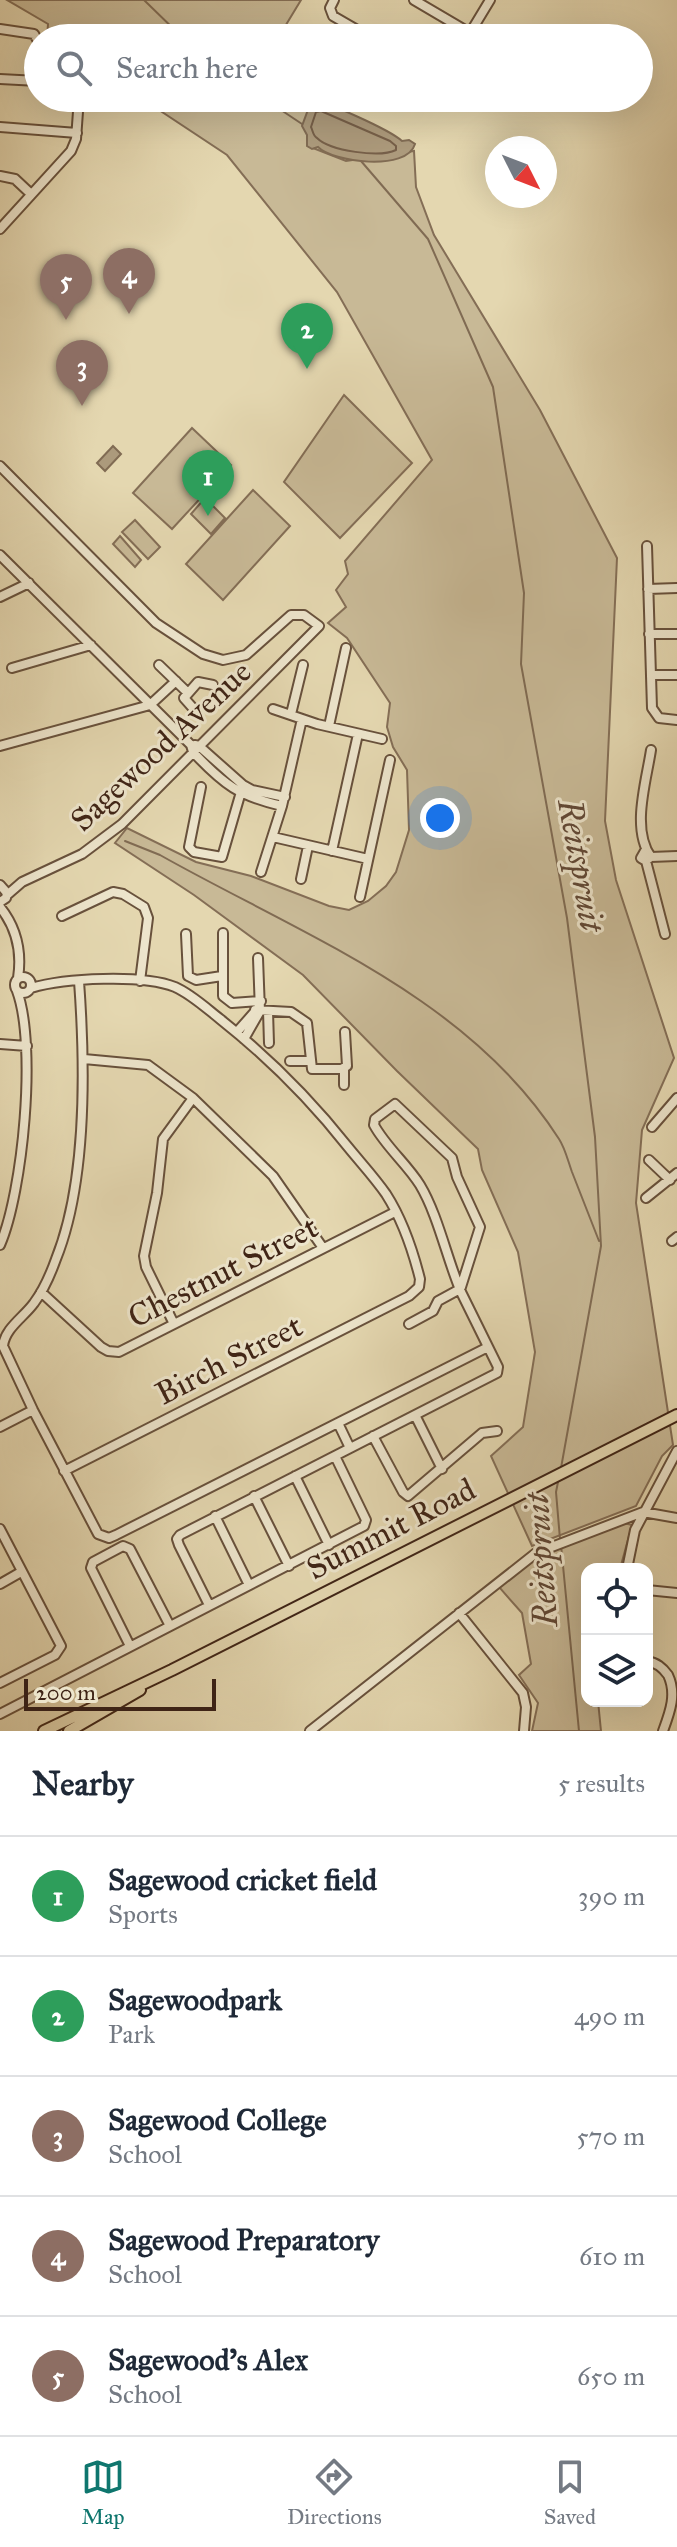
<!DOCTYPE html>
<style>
:root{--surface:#fff;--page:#f2f2f3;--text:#1f2937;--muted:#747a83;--line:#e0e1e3;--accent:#0f766e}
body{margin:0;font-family:"IM FELL Great Primer",serif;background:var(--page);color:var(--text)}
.controls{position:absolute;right:24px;bottom:24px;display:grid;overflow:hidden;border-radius:16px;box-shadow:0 8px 32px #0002}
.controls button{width:72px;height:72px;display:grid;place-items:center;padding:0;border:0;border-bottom:2px solid var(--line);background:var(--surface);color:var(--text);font:40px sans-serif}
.compass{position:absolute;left:485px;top:136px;width:72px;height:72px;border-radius:50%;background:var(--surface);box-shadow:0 8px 32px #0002;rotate:132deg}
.scale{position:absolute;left:24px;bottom:20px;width:192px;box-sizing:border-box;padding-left:8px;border:4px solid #3f2416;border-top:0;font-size:22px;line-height:28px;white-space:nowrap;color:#3f2416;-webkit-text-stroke:6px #ede5cc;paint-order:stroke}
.you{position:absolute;left:440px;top:818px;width:28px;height:28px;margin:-20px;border:6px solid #fff;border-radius:50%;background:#1a73e8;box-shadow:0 0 0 12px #1a73e833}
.badge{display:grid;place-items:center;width:52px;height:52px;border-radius:50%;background:var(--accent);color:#fff;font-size:26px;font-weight:700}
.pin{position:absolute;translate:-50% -66px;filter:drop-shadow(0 2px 4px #0008)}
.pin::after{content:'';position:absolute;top:42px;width:28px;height:24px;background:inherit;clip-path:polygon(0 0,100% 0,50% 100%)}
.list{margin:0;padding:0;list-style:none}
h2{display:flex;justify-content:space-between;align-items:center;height:104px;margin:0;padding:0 32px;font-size:34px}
h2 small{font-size:26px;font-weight:400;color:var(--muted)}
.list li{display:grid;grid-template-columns:52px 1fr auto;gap:24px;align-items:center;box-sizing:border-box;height:120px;padding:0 32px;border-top:2px solid var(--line)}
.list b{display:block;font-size:30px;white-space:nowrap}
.list p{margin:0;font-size:26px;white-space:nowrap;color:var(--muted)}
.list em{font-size:26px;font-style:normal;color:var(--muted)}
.icon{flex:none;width:44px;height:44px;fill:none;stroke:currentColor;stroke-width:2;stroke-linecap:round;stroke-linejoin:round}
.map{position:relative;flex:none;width:677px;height:1731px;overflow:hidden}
.search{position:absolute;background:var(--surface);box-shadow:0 8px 32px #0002;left:24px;right:24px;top:24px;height:88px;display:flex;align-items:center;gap:20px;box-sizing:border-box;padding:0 28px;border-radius:44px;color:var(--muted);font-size:30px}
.sheet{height:704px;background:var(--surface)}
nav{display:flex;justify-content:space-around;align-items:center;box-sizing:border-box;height:112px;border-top:2px solid var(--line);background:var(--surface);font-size:22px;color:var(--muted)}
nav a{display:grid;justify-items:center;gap:4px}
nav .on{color:var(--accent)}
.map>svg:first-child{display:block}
.green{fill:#c8b996;stroke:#846e56;stroke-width:2}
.water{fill:#ac9a7c;stroke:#806b53;stroke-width:2}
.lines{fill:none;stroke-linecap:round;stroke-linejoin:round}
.shore{stroke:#765f49;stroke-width:2}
.stream{stroke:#806b53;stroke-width:2}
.minor-casing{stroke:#68513c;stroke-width:12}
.major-casing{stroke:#3f2416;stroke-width:14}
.minor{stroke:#ede5cc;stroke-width:8}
.major{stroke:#e4d7b0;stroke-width:10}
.labels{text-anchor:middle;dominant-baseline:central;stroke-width:6;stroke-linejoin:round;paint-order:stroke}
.street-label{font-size:32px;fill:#3f2416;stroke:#ede5cc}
.water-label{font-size:34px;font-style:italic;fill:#604735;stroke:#ede5cc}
</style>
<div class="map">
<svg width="677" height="1731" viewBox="0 0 677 1731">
<rect width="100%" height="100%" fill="#e4d7b0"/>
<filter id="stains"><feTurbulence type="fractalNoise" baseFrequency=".0025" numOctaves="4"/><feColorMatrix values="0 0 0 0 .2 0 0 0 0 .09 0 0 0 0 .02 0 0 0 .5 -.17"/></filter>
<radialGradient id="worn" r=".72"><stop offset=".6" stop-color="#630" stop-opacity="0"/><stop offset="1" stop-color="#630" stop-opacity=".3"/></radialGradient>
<path class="green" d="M7,0H301L278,38H47L48,24Z
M141,98H307L315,105L308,146L346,161L414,151L416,187L434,235L540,410L617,558L605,821L616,880L674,1058L642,1130L636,1203L673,1445L662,1456L636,1506L532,1546L491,1456L523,1427L535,1352L518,1252L482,1170L478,1149L397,1071L303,975L194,895L115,843L127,828L196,862L251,876L329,906L349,910L368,901L386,886L396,872L409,830L407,770L393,747L387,727L390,703L347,638L328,623L346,607L336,590L348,574L345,561L432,460L337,292L227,155Z
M344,395L412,463L340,538L284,482Z
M192,428L231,465L172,529L133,493Z
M253,490L290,526L223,600L186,564Z
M205,498L225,518L211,534L191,514Z
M135,520L160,547L148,559L122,532Z
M120,536L141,560L135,567L113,544Z
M624,1523L632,1525L620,1569H587V1701H598L601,1731H532L538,1703L519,1675L531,1664L522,1613L499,1587L542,1554Z"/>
<path class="water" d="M306,98C322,99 390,130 402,141L409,140L415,144C407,172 332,162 318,147L312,149L307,146V135L302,126L309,107L314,105L306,101Z
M113,446L121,454L105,471L97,463Z"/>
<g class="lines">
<path class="shore" d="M321,111L390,141L396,146V150C380,158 330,151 317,138C313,136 313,131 311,127L316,112Z"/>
<path class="stream" d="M144,0L183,38
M263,98L302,124
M361,161L428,239L493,387L524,593L521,664L567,918L595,1137L601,1246L561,1468
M125,841L160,855C300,934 468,996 559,1139C565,1148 568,1161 572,1172C581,1195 590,1218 599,1241
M558,1482L556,1492L560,1539
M561,1545L579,1731"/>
<g class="minor-casing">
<path id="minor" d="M334,0L330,8L333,16L371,38
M414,0L470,33
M0,29L34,34L38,41
M467,38L490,0
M0,79L38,81
M36,80L38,43
M0,127L77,133
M0,176L15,179L31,194
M0,229L71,151L76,139L79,98
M0,466L156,623L203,654L223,660L246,655L291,615H304L319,626L122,824L82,854L22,882L7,895
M647,546L652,708L659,718L677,720
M0,555L191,745L193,752C224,785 239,796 282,806
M648,589L677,588
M0,597L29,583
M649,634H677
M159,665L188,693
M12,668L91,645
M651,675H677
M192,707L184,698L198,682L213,685
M273,709L317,724L382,739
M291,714L303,665
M329,726L346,648
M195,745L199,746L243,785L252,790L285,797
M0,746L150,705L176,681
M201,787L189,847L194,852L222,857L243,785
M273,837L368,859
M332,851L358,734
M645,851L641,858L646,861L651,857C631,829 646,783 651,750
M651,857L677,856
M646,861L665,934
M261,872L282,806L302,719
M301,879L308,846
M0,885L7,893L6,898L0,902
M360,897L390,760
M0,907C16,927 22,952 18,978
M62,916L113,892L123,894L144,907L148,918L140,981
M223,933V996L232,1003L261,1001
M186,934L188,976L196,980L222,976
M15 985a8 8 0 1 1 16 0a8 8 0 1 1-16 0Z
M79,981C85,1063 87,1182 56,1259C51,1273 43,1291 34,1303C24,1317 5,1328 3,1346L33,1410L98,1534L109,1538L116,1535L488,1347
M31,988C65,978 142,974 175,987C191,994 206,1008 220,1019C268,1057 310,1099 348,1147C361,1163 375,1178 386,1194C402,1219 413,1251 420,1279L419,1287L409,1296L64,1471
M255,1010L291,1012L307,1023L312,1069H341L347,1066L345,1032
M268,1011L269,1043
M237,1032L259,1007
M244,1039L260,1011L258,958
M0,1044L27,1046
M84,1059L148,1065L193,1098L273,1176L323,1248
M290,1061H310
M344,1085V1068
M652,1127L677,1098
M649,1160L670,1180
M646,1198L677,1173
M672,1241L677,1237
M0,1245C23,1192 37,1045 17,991
M41,1292L101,1347L108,1351L119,1352L395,1212
M174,1324L146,1267L144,1256L157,1193L163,1139L193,1098
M415,1415L442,1469
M338,1423L350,1448
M0,1427L33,1410
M373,1436L403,1492L408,1496L482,1433L497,1431
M295,1476L329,1545
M254,1496L289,1566
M215,1516L249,1585
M0,1529L61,1646L55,1655L0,1683
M627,1569L635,1530L677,1451
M0,1584L21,1572
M647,1590L677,1593
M209,1605L179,1545L177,1539L180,1535L497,1373L498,1367L461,1292C447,1259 438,1215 420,1185C407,1164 386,1147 374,1125L375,1119L395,1104L452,1158L457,1177L480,1227L461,1287L460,1289L438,1301L433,1311L409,1324
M459,1613L523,1693L526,1707L524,1731
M130,1646L91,1568L93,1562L123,1546L130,1549L170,1626
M647,1661C657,1663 662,1667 668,1675C677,1694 670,1712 663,1731
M0,1714L364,1526L366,1520L335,1456
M310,1731L536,1553L643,1512L677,1518"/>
</g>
<g class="major-casing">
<path id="major" d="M44,1731L172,1670L677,1415
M69,1731L140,1690"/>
</g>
<use href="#minor" class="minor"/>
<use href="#major" class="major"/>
</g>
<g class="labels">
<g class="street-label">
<text transform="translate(161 746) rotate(-43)">Sagewood Avenue</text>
<text transform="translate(223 1272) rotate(-27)">Chestnut Street</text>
<text transform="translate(229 1360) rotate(-27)">Birch Street</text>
<text transform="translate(391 1529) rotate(-27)">Summit Road</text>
</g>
<g class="water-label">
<text transform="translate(581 865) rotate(80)">Reitspruit</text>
<text transform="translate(541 1560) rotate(-94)">Reitspruit</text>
</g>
</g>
<rect width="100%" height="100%" filter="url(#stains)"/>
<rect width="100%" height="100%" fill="url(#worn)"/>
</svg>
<div class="controls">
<button><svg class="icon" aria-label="locate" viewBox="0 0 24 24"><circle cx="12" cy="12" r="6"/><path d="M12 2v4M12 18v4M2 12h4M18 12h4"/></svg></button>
<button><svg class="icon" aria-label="layers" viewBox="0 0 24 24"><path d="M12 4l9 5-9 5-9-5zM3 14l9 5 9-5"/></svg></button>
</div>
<svg class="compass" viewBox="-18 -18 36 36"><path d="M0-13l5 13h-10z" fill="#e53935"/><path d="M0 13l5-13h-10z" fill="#747a83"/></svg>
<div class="scale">200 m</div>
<div class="you"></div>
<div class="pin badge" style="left:208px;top:516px;background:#2e9e5b">1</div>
<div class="pin badge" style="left:307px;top:369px;background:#2e9e5b">2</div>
<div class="pin badge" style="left:82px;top:406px;background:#8d6e63">3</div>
<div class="pin badge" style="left:129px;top:314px;background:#8d6e63">4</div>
<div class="pin badge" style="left:66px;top:320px;background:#8d6e63">5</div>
<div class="search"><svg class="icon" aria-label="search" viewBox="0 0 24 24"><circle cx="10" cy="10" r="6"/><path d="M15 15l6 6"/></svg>Search here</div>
</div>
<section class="sheet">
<h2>Nearby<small>5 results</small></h2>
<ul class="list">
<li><span class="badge" style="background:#2e9e5b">1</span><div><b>Sagewood cricket field</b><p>Sports</p></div><em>390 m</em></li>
<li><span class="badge" style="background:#2e9e5b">2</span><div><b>Sagewoodpark</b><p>Park</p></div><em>490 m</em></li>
<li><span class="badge" style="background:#8d6e63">3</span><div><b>Sagewood College</b><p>School</p></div><em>570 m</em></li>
<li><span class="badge" style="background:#8d6e63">4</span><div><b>Sagewood Preparatory</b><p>School</p></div><em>610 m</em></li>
<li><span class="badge" style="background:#8d6e63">5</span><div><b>Sagewood's Alex</b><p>School</p></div><em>650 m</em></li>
</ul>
</section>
<nav>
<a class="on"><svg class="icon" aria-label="map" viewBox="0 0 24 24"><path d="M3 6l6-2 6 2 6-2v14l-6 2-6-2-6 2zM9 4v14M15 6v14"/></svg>Map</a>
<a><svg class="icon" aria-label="directions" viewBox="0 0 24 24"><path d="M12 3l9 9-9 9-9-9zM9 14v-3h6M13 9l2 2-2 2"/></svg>Directions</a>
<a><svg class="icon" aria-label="saved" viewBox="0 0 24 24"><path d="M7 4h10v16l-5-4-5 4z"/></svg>Saved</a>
</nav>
